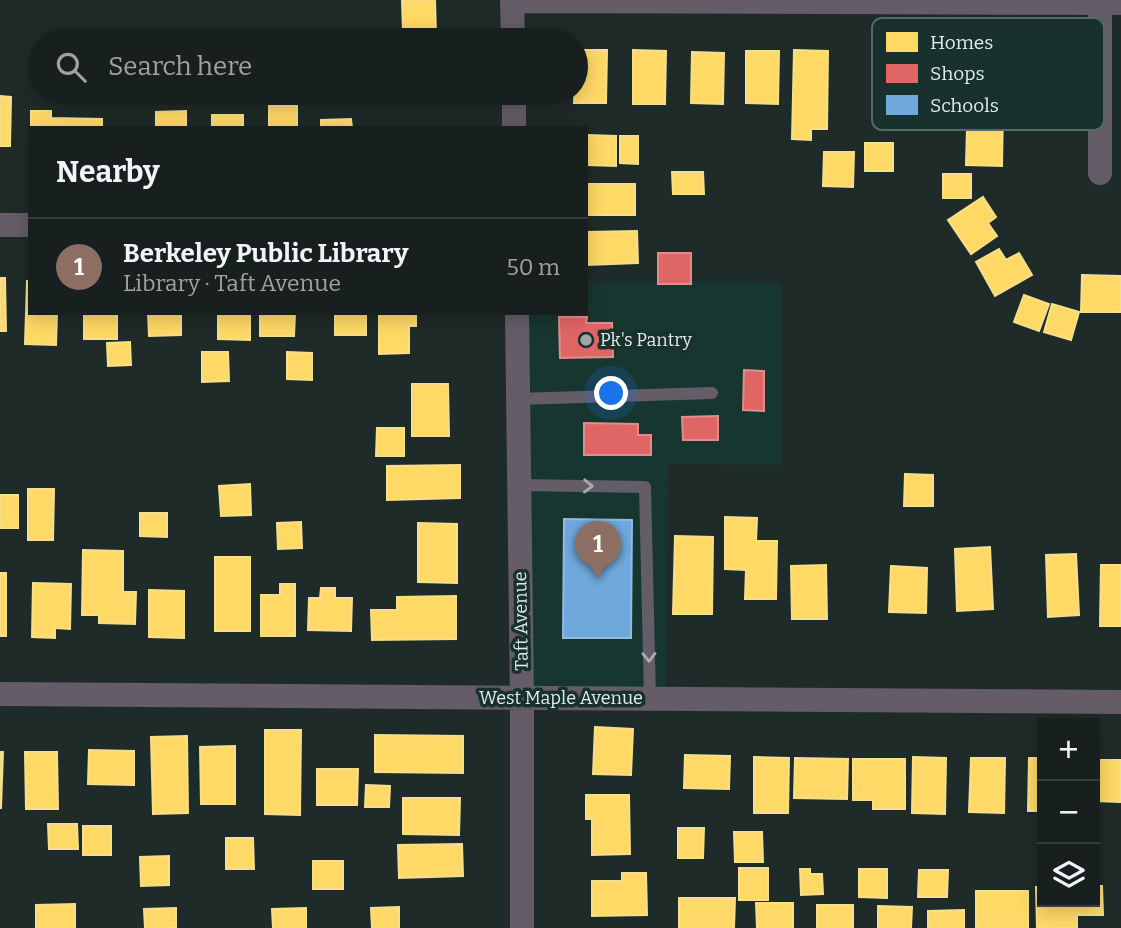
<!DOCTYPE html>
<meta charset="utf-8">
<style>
:root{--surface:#17201e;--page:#242d2b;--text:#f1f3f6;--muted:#9ea3a4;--line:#363e3c;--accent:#8c9099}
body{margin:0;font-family:Bitter,serif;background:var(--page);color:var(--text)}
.controls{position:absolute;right:21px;bottom:21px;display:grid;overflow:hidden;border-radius:0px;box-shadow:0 4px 18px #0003}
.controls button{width:63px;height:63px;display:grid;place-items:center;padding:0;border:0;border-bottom:2px solid var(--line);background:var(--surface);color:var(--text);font:35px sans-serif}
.you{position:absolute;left:612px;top:394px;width:24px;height:24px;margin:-18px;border:5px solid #fff;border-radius:50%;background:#1a73e8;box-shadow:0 0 0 10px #1a73e833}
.badge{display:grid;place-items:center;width:46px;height:46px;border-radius:50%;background:var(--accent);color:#fff;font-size:23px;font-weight:700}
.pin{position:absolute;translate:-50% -58px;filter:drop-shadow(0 2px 4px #0008)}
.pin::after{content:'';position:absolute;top:37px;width:24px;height:21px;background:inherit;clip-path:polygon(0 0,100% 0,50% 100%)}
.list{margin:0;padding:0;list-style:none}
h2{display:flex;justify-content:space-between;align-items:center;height:91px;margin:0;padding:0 28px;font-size:30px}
h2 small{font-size:23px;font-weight:400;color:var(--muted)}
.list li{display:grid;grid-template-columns:46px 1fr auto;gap:21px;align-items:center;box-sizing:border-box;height:98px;padding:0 28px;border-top:2px solid var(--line)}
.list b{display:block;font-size:26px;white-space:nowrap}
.list p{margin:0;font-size:23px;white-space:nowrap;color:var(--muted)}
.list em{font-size:23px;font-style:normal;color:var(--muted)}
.icon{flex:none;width:38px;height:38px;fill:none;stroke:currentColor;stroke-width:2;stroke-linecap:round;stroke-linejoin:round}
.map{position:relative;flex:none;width:1121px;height:928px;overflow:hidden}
.search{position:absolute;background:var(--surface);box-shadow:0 4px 18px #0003;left:28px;top:28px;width:560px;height:77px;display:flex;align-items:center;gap:18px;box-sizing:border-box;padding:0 24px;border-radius:38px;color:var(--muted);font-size:26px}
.panel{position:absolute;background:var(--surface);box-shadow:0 4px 18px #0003;left:28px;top:126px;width:560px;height:189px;border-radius:0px}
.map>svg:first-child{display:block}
.built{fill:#183630}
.homes{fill:#ffd966;stroke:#f5df8d;stroke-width:2}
.shops{fill:#e06666;stroke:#df8e8d;stroke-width:2}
.schools{fill:#6fa8dc;stroke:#90bce0;stroke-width:2}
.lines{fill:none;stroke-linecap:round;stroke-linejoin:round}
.service{stroke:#645d67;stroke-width:12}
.minor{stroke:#645d67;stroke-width:24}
.oneway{stroke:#a7acae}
.poi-dot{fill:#9ba8a5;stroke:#19312c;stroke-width:2.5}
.labels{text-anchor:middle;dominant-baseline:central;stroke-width:7;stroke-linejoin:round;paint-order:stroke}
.poi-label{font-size:18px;fill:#deece8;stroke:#19312c;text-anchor:start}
.street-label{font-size:18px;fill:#deece8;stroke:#19312c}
.key{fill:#19312c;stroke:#546964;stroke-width:2}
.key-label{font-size:19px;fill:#deece8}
</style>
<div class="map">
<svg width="1121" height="928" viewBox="0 0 1121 928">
<rect width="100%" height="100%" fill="#1f2b28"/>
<path class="built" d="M586,281L781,283L782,465L668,464L666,705L528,703L524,313H586Z"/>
<path class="homes" d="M402,0H435L436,34H417V40H394L393,32H403Z
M576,50H607L606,103H574Z
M633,50L666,51L665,104H633Z
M794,50L828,51L827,129H811V140L792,139Z
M746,51H779L778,104L746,103Z
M692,52L724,53L723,104L691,103Z
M122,93H144L143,100L121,99Z
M285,93H316V95L285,96Z
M329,93H361V96L329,94Z
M404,93H445V99L404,100Z
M0,96L11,97L10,146H0Z
M269,106H297V128H269Z
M980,106H1003L1002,166L966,165L967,129H980Z
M31,111H51V118L102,119V128H31Z
M186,111V128H156V112Z
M212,115H243V128H212Z
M351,119L352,128H321V120Z
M586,135L616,136V166L586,165Z
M620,136H638V164L620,163Z
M865,143H893V171H865Z
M824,152H854L853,187L823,186Z
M672,172H703L704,194H673Z
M943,174H971V198H943Z
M586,184H635V215H586Z
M983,197L996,217L988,223L997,236L971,254L948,220Z
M637,231L638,263L586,265V232Z
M999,249L1006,260L1019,253L1032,275L995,296L976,262Z
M1082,275L1121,276L1120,312H1081Z
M0,278H5L6,331H0Z
M27,281H30V313H57L56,345L25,344Z
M1024,295L1049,304L1039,331L1014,322Z
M1052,304L1079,312L1071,340L1044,332Z
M84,313H117V339H84Z
M148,313H181V335L149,336Z
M218,313H250V340L218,339Z
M260,313H295L294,336H260Z
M335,313H366V335H335Z
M379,313H416V326H409V353L379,354Z
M130,342L131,365L108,366L107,343Z
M202,352H228L229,381L202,382Z
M287,352L312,353V380L287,379Z
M412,384H448L449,436H412Z
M377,428H404V456H376Z
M460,465V498L387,500V466Z
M905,474L933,475V506H904Z
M250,484L251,515L221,516L219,486Z
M28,489H54L53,540H28Z
M0,495H18V528H0Z
M140,513H167V537L140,536Z
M725,517L757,518L756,541H777L776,599H745L746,570L725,569Z
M301,522L302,548L278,549L277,523Z
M418,523L457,524V583L418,582Z
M675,536L713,537L712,614H673Z
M990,547L993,609L957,611L955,549Z
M83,550L123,551V592H136L135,624L99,623V615H82Z
M1076,554L1079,615L1048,617L1046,555Z
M215,557H250V631H215Z
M826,565L827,619H792L791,566Z
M1101,565H1121V626H1100Z
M891,566L927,568L926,613L889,612Z
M0,573H6V636H0Z
M33,583L71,584L70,629L55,628V638L32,637Z
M280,584H295V636H261V595H280Z
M321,588H335V598H352L351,631L308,630L309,598H320Z
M149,590L184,591V638L149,637Z
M456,596V639L372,640L371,610H397V597Z
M595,727L633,729L631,775L593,774Z
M265,730H301L300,815L265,814Z
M375,735L463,736V773L375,772Z
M187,736L188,813L153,814L151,737Z
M235,746V804H201L200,747Z
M89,750L134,751V785L88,784Z
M0,752H3L1,808H0Z
M25,752H57L58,809H26Z
M685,755L730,756L729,789L684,788Z
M754,757L789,758L788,813H754Z
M913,757L946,758L945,814L912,813Z
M795,758L848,759L847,799L794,798Z
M971,758H1005L1004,813L969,812Z
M1029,758H1042V811H1028Z
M853,759H905V809H873V800H853Z
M1095,760H1121V802L1095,801Z
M317,769H358L357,805H317Z
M366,785L390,786L389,807H365Z
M586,795H629L630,854L592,855V819H586Z
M403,798H460L459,835L403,834Z
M48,824H77L78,849H49Z
M83,826H111V855H83Z
M678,828H704L703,858H678Z
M734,832H762L763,862H735Z
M226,838H253L254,869H226Z
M462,844L463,876L399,878L398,845Z
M169,856V885L141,886L140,857Z
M313,861H343V889H313Z
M739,868H768V900H739Z
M800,869H810V874H822L823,894L801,895Z
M859,869H887V898L859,897Z
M919,870H948L947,897H918Z
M622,873H646L647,915L592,916V881H622Z
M1095,886H1102L1103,915H1077V928H1037L1036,887H1042V902H1095Z
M976,891H1028V928H976Z
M679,898H735L734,928H679Z
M756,903H793V928H757Z
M75,904V928H36V905Z
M817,905H853V928H817Z
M878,906L912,907L911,928H878Z
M399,907V928H372L371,908Z
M176,908V928H145L144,909Z
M306,908V928H273L272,909Z
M964,910V928H928V911Z"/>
<path class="shops" d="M658,253H691V284H658Z
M559,317H587L586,323H612L613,357L560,358Z
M744,370L764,371V411L743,410Z
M718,416V440H683L682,417Z
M584,423L638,424V435H651V455H584Z"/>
<path class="schools" d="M564,519L632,520L631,638H563Z"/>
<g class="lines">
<path class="service" d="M518,399L712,393
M519,485L645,487L650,699"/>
<path class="minor" d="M512,0L513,40
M512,1L1121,3
M1100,3V173
M514,93V128
M0,225H30
M517,313L522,698V928
M0,694L1121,702"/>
</g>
<defs><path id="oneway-chevron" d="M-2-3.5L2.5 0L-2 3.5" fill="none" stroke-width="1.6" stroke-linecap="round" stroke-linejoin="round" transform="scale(1.75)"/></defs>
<g class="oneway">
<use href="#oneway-chevron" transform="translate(588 486) rotate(1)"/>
<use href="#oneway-chevron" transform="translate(649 657) rotate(89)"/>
</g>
<circle class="poi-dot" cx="586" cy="340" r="7"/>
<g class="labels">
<g class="poi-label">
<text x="600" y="340">Pk's Pantry</text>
</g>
<g class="street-label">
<text transform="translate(521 621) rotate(-91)">Taft Avenue</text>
<text x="561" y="698">West Maple Avenue</text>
</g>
</g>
<rect x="872" y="18" width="232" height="112" rx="10" class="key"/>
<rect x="886" y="32" width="32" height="20" fill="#ffd966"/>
<rect x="886" y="64" width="32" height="19" fill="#e06666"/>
<rect x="886" y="95" width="32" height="20" fill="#6fa8dc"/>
<g class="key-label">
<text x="930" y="49">Homes</text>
<text x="930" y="80">Shops</text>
<text x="930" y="112">Schools</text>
</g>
</svg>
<div class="controls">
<button>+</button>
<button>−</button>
<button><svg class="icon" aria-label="layers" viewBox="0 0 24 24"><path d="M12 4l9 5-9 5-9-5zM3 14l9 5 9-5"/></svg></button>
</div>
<div class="you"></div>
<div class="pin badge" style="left:598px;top:579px;background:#8d6e63">1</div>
<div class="search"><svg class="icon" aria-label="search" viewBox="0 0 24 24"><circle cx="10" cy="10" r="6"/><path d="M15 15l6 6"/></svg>Search here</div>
<section class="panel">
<h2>Nearby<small></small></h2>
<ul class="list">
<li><span class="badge" style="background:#8d6e63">1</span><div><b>Berkeley Public Library</b><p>Library · Taft Avenue</p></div><em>50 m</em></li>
</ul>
</section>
</div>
